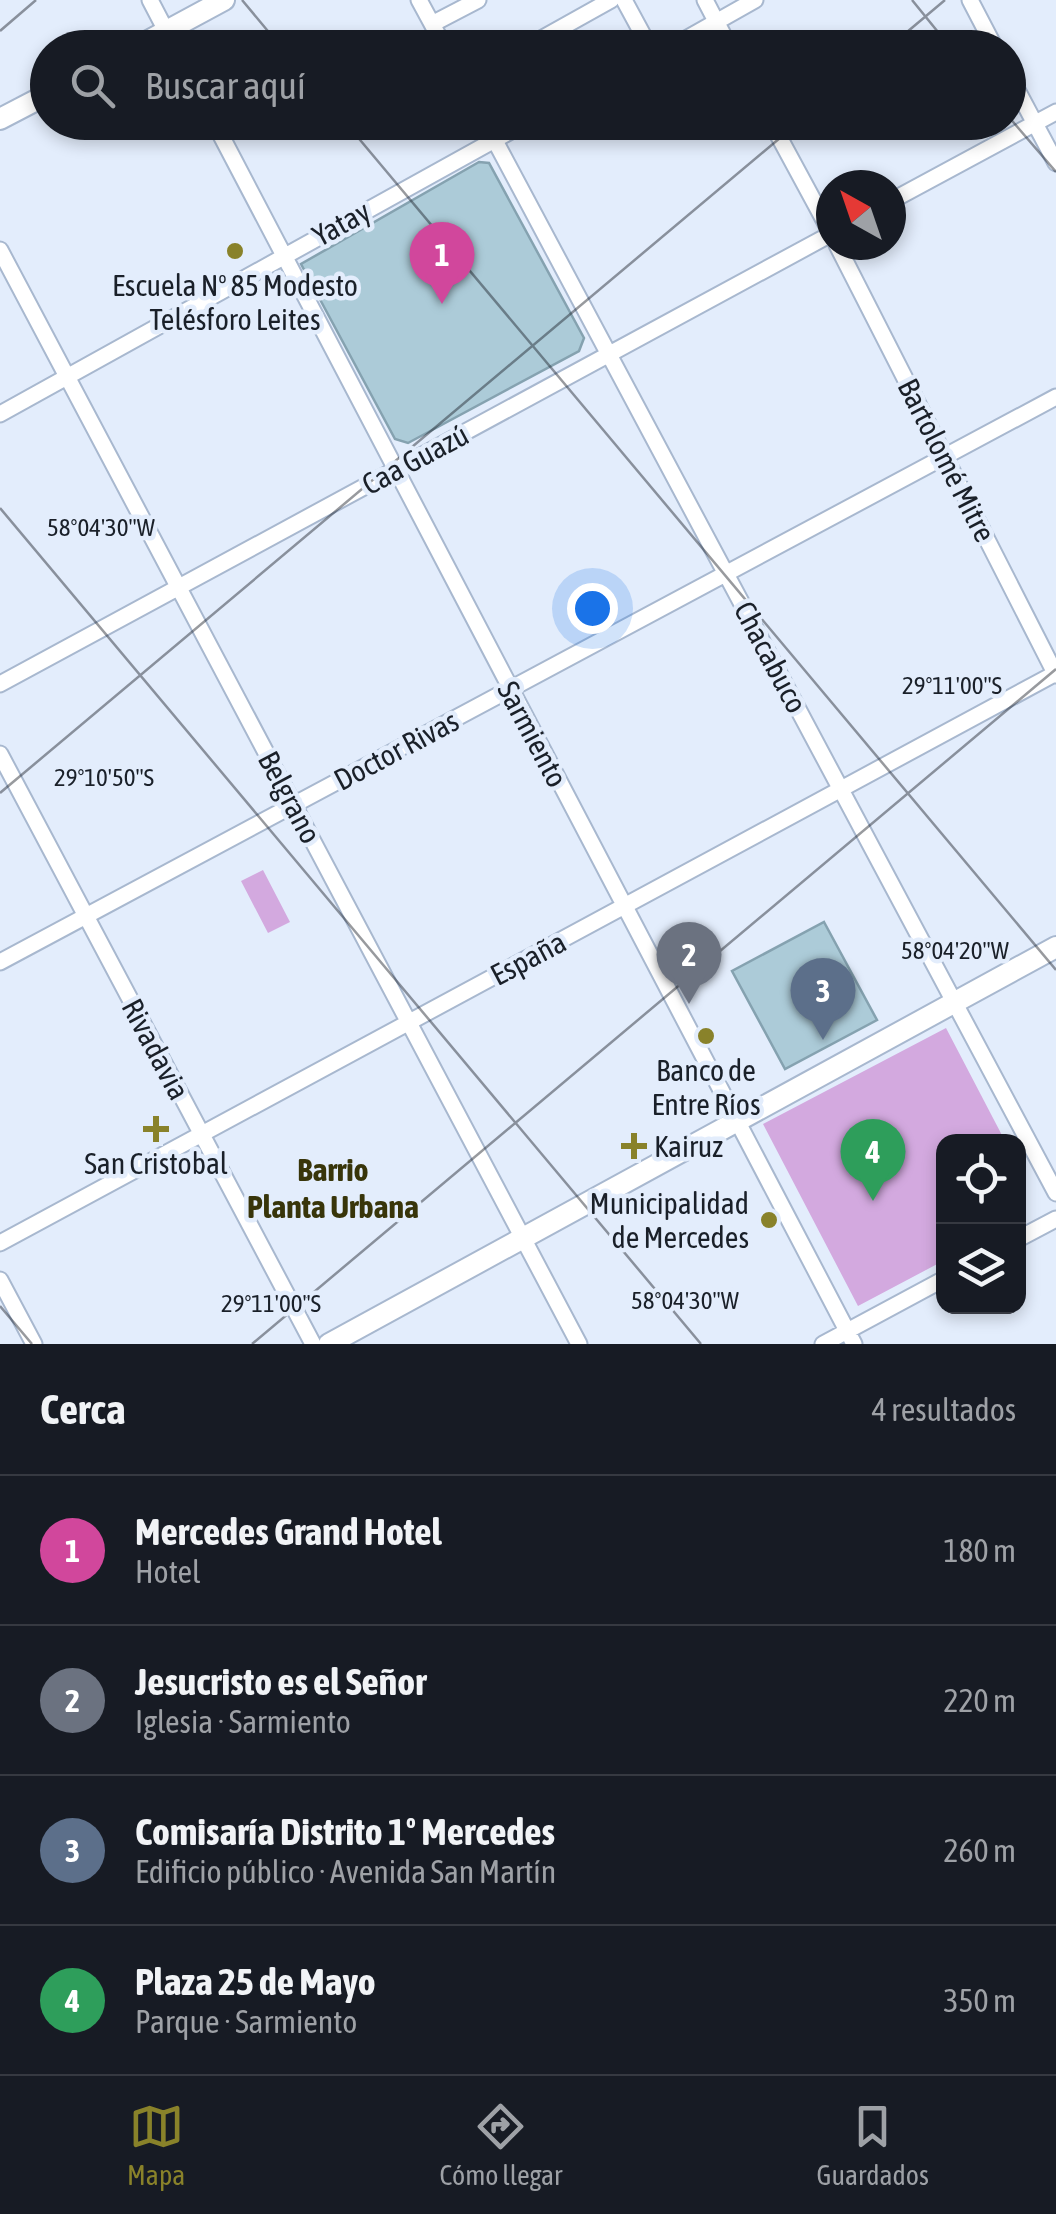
<!DOCTYPE html>
<html lang="es">
<meta charset="utf-8">
<style>
:root{--surface:#171b24;--page:#242831;--text:#f1f3f6;--muted:#9ea1a6;--line:#363941;--accent:#89822a}
body{margin:0;font-family:"Asap Condensed",sans-serif;background:var(--page);color:var(--text)}
.controls{position:absolute;right:30px;bottom:30px;display:grid;overflow:hidden;border-radius:20px;box-shadow:0 5px 15px #0003}
.controls button{width:90px;height:90px;display:grid;place-items:center;padding:0;border:0;border-bottom:2px solid var(--line);background:var(--surface);color:var(--text);font:50px sans-serif}
.compass{position:absolute;left:816px;top:170px;width:90px;height:90px;border-radius:50%;background:var(--surface);box-shadow:0 5px 15px #0003;rotate:320deg}
.you{position:absolute;left:592px;top:608px;width:35px;height:35px;margin:-25px;border:8px solid #fff;border-radius:50%;background:#1a73e8;box-shadow:0 0 0 15px #1a73e833}
.badge{display:grid;place-items:center;width:65px;height:65px;border-radius:50%;background:var(--accent);color:#fff;font-size:32px;font-weight:700}
.pin{position:absolute;translate:-50% -82px;filter:drop-shadow(0 2px 5px #0008)}
.pin::after{content:'';position:absolute;top:52px;width:35px;height:30px;background:inherit;clip-path:polygon(0 0,100% 0,50% 100%)}
.list{margin:0;padding:0;list-style:none}
h2{display:flex;justify-content:space-between;align-items:center;height:130px;margin:0;padding:0 40px;font-size:42px}
h2 small{font-size:32px;font-weight:400;color:var(--muted)}
.list li{display:grid;grid-template-columns:65px 1fr auto;gap:30px;align-items:center;box-sizing:border-box;height:150px;padding:0 40px;border-top:2px solid var(--line)}
.list b{display:block;font-size:38px;white-space:nowrap}
.list p{margin:0;font-size:32px;white-space:nowrap;color:var(--muted)}
.list em{font-size:32px;font-style:normal;color:var(--muted)}
.icon{flex:none;width:55px;height:55px;fill:none;stroke:currentColor;stroke-width:2;stroke-linecap:round;stroke-linejoin:round}
.map{position:relative;flex:none;width:1056px;height:1344px;overflow:hidden}
.search{position:absolute;background:var(--surface);box-shadow:0 5px 15px #0003;left:30px;right:30px;top:30px;height:110px;display:flex;align-items:center;gap:25px;box-sizing:border-box;padding:0 35px;border-radius:55px;color:var(--muted);font-size:38px}
.sheet{height:730px;background:var(--surface)}
nav{display:flex;justify-content:space-around;align-items:center;box-sizing:border-box;height:140px;border-top:2px solid var(--line);background:var(--surface);font-size:28px;color:var(--muted)}
nav a{display:grid;justify-items:center;gap:5px}
nav .on{color:var(--accent)}
.map>svg:first-child{display:block}
.green{fill:#d3a9df}
.building{fill:#accbd8;stroke:#85a2b0;stroke-width:2.5}
.lines{fill:none;stroke-linecap:round;stroke-linejoin:round}
.minor-casing{stroke:#a8b8cf;stroke-width:19}
.tertiary-casing{stroke:#a8b8cf;stroke-width:24}
.minor{stroke:#fff;stroke-width:15}
.tertiary{stroke:#fff;stroke-width:20}
.ticks{fill:none;stroke:#1a2029;stroke-width:2.5;stroke-opacity:0.45}
.poi-dot{fill:#89822a;stroke:#e3edfc;stroke-width:4}
.labels{text-anchor:middle;dominant-baseline:central;stroke-width:9;stroke-linejoin:round;paint-order:stroke}
.street-label{font-size:30px;fill:#1a2029;stroke:#e3edfc}
.poi-label{font-size:30px;fill:#1a2029;stroke:#e3edfc}
.neighbourhood-label{font-size:32px;font-weight:bold;fill:#38350a;stroke:#e3edfc}
.ticks-label{font-size:25px;text-anchor:middle;fill:#1a2029;stroke:#e3edfc;stroke-width:9;stroke-linejoin:round;paint-order:stroke}
</style>
<div class="map">
<svg width="1056" height="1344" viewBox="0 0 1056 1344">
<rect width="100%" height="100%" fill="#e3edfc"/>
<path class="green" d="M263,870L290,922L268,933L241,881Z
M946,1028L1005,1141L944,1142L943,1261L858,1306L763,1124Z"/>
<path class="building" d="M479,162L489,163L584,338L579,351L408,443L395,439L301,264Z
M824,922L877,1020L785,1069L732,971Z"/>
<g class="lines">
<g class="minor-casing">
<path id="minor" d="M150,0L175,48
M419,0L445,48
M624,0L650,48
M705,0L730,48
M970,0L995,48
M432,24L478,0
M525,48L611,0
M670,48L755,0
M1008,73L1056,163
M214,122L854,1344
M485,122L1056,1193
M771,122L831,233
M891,201L1056,112
M837,245L1056,675
M0,250L579,1344
M0,414L527,122
M0,684L831,234
M0,754L313,1344
M0,962L1056,397
M1018,1239L1056,1219
M0,1243L1056,673
M0,1280L34,1344
M823,1344L944,1279"/>
</g>
<g class="tertiary-casing">
<path id="tertiary" d="M135,48L224,0
M0,119L48,94
M329,1344L1056,947"/>
</g>
<use href="#minor" class="minor"/>
<use href="#tertiary" class="tertiary"/>
</g>
<path class="ticks" d="M242,0L282,48M912,0L951,48M0,31L36,0M888,48L945,0M1008,116L1056,172M345,122L1056,970M0,508L701,1344M0,793L799,122M0,1306L32,1344M252,1344L1056,669"/>
<g class="poi-dot">
<circle cx="235" cy="251" r="10"/>
<circle cx="706" cy="1036" r="10"/>
<path d="M151 1114h10v10h10v10h-10v10h-10v-10h-10v-10h10z"/>
<path d="M629 1131h10v10h10v10h-10v10h-10v-10h-10v-10h10z"/>
<circle cx="769" cy="1220" r="10"/>
</g>
<g class="labels">
<g class="street-label">
<text transform="translate(341 223) rotate(-29)">Yatay</text>
<text transform="translate(415 459) rotate(-28)">Caa Guazú</text>
<text transform="translate(947 460) rotate(63)">Bartolomé Mitre</text>
<text transform="translate(771 657) rotate(62)">Chacabuco</text>
<text transform="translate(533 734) rotate(62)">Sarmiento</text>
<text transform="translate(396 750) rotate(-28)">Doctor Rivas</text>
<text transform="translate(290 797) rotate(62)">Belgrano</text>
<text transform="translate(528 958) rotate(-28)">España</text>
<text transform="translate(156 1049) rotate(62)">Rivadavia</text>
</g>
<g class="poi-label">
<text x="235" y="285">Escuela Nº 85 Modesto<tspan x="235" dy="34">Telésforo Leites</tspan></text>
<text x="706" y="1070">Banco de<tspan x="706" dy="34">Entre Ríos</tspan></text>
<text x="654" y="1146" text-anchor="start">Kairuz</text>
<text x="156" y="1163">San Cristobal</text>
<text x="749" y="1203" text-anchor="end">Municipalidad<tspan x="749" dy="34">de Mercedes</tspan></text>
</g>
<g class="neighbourhood-label">
<text x="333" y="1169">Barrio<tspan x="333" dy="37">Planta Urbana</tspan></text>
</g>
</g>
<g class="ticks-label">
<text x="101" y="536">58°04'30"W</text>
<text x="952" y="694">29°11'00"S</text>
<text x="104" y="786">29°10'50"S</text>
<text x="955" y="959">58°04'20"W</text>
<text x="685" y="1309">58°04'30"W</text>
<text x="271" y="1312">29°11'00"S</text>
</g>
</svg>
<div class="controls">
<button><svg class="icon" aria-label="locate" viewBox="0 0 24 24"><circle cx="12" cy="12" r="6"/><path d="M12 2v4M12 18v4M2 12h4M18 12h4"/></svg></button>
<button><svg class="icon" aria-label="layers" viewBox="0 0 24 24"><path d="M12 4l9 5-9 5-9-5zM3 14l9 5 9-5"/></svg></button>
</div>
<svg class="compass" viewBox="-18 -18 36 36"><path d="M0-13l5 13h-10z" fill="#e53935"/><path d="M0 13l5-13h-10z" fill="#9ea1a6"/></svg>
<div class="you"></div>
<div class="pin badge" style="left:442px;top:304px;background:#d1479c">1</div>
<div class="pin badge" style="left:689px;top:1004px;background:#6b7280">2</div>
<div class="pin badge" style="left:823px;top:1040px;background:#5c6f8a">3</div>
<div class="pin badge" style="left:873px;top:1201px;background:#2e9e5b">4</div>
<div class="search"><svg class="icon" aria-label="search" viewBox="0 0 24 24"><circle cx="10" cy="10" r="6"/><path d="M15 15l6 6"/></svg>Buscar aquí</div>
</div>
<section class="sheet">
<h2>Cerca<small>4 resultados</small></h2>
<ul class="list">
<li><span class="badge" style="background:#d1479c">1</span><div><b>Mercedes Grand Hotel</b><p>Hotel</p></div><em>180 m</em></li>
<li><span class="badge" style="background:#6b7280">2</span><div><b>Jesucristo es el Señor</b><p>Iglesia · Sarmiento</p></div><em>220 m</em></li>
<li><span class="badge" style="background:#5c6f8a">3</span><div><b>Comisaría Distrito 1º Mercedes</b><p>Edificio público · Avenida San Martín</p></div><em>260 m</em></li>
<li><span class="badge" style="background:#2e9e5b">4</span><div><b>Plaza 25 de Mayo</b><p>Parque · Sarmiento</p></div><em>350 m</em></li>
</ul>
</section>
<nav>
<a class="on"><svg class="icon" aria-label="map" viewBox="0 0 24 24"><path d="M3 6l6-2 6 2 6-2v14l-6 2-6-2-6 2zM9 4v14M15 6v14"/></svg>Mapa</a>
<a><svg class="icon" aria-label="directions" viewBox="0 0 24 24"><path d="M12 3l9 9-9 9-9-9zM9 14v-3h6M13 9l2 2-2 2"/></svg>Cómo llegar</a>
<a><svg class="icon" aria-label="saved" viewBox="0 0 24 24"><path d="M7 4h10v16l-5-4-5 4z"/></svg>Guardados</a>
</nav>
